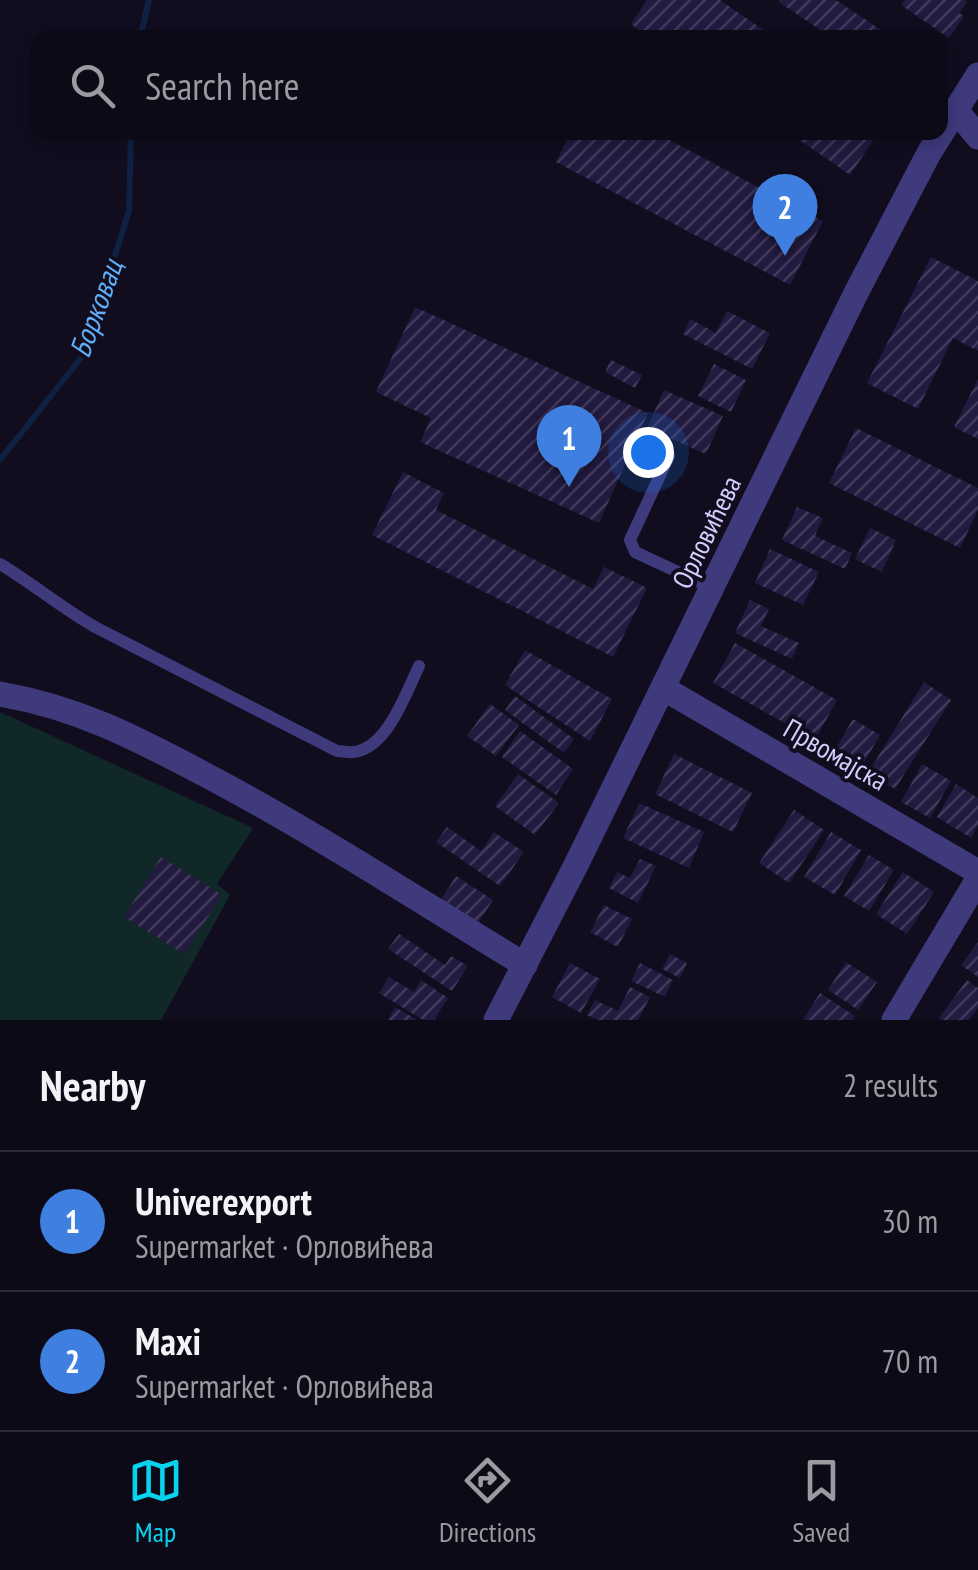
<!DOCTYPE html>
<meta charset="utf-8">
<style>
:root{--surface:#0d0a17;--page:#161320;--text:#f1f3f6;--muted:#9a9aa1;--line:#2d2b36;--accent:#08d2ee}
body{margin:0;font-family:"PT Sans Narrow",sans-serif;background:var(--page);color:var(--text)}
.you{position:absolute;left:648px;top:452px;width:35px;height:35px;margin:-25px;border:8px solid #fff;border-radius:50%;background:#1a73e8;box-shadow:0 0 0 15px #1a73e833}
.badge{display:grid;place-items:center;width:65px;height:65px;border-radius:50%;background:var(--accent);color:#fff;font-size:32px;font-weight:700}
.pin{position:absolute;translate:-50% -82px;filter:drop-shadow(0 2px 5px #0008)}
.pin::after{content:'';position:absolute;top:52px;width:35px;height:30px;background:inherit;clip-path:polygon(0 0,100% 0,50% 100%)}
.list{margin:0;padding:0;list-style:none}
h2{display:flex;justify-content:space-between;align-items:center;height:130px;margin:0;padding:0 40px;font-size:42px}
h2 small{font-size:32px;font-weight:400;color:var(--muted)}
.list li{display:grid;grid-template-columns:65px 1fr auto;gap:30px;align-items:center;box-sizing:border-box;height:140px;padding:0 40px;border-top:2px solid var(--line)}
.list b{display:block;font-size:38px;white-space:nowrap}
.list p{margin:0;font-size:32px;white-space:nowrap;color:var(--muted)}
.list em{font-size:32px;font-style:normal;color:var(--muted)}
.icon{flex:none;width:55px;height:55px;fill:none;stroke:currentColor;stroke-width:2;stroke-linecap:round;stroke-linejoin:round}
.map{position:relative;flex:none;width:978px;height:1020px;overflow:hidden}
.search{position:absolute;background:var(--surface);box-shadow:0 5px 15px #0003;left:30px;right:30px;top:30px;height:110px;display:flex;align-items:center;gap:25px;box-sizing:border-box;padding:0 35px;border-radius:20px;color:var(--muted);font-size:38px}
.sheet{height:410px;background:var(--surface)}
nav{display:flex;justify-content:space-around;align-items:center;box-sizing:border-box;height:140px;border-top:2px solid var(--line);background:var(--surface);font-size:28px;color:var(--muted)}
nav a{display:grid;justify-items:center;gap:5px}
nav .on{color:var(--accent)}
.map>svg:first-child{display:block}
.green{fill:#102928}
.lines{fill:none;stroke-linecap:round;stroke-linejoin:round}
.stream{stroke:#0e2142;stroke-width:6}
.building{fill:url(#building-hatch)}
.service{stroke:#3e3a7c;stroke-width:12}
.minor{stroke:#3e3a7c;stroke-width:25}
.tertiary{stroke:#3e3a7c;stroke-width:25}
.labels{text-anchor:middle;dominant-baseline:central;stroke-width:8;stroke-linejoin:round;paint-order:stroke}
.street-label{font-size:28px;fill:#d3cdfd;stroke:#110d1f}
.water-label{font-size:30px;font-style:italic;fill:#5eaef9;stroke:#110d1f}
</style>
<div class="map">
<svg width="978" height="1020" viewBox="0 0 978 1020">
<defs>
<pattern id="building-hatch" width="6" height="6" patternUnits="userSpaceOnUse" patternTransform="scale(2.5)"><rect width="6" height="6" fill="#221a3f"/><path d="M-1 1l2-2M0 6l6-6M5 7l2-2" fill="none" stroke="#413a5c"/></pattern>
</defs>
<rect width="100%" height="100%" fill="#110d1f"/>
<path class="green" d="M0,712L253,828L217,884L230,895L161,1020H0Z"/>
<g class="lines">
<path class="stream" d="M140,38L149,0
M0,460L84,354L129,211L131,132"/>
</g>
<path class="building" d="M647,0H720L775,38H650L631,24Z
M781,0H836L893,38H832L779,2Z
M905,0H964L967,2L959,13L964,16L949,38L901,5Z
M571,132H654L823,221L790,285L556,162Z
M788,132H879L850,175Z
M931,257L978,281V351L953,338L918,409L867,383Z
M415,307L648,413L599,523L420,442L431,418L376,392Z
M727,311L770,333L752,369L683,334L690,319L716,333Z
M611,360L642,375L635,388L605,372Z
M714,364L746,380L731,412L698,396Z
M978,379V439L954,427Z
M664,390L723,416L706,454L647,428Z
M856,428L978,488V510L960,548L829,483Z
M403,472L444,493L436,510L593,589L604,567L647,588L613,657L372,535Z
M797,507L823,518L815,536L852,553L845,569L782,540Z
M870,528L896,540L882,572L855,559Z
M770,549L819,572L803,605L755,583Z
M750,600L769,609L761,626L799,643L792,659L735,633Z
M735,643L837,700L815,740L713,683Z
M525,650L612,699L590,741L505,685Z
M924,682L951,700L895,789L868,773Z
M515,696L574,739L564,753L505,710Z
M490,704L519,725L496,756L467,736Z
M853,719L880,735L859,771L832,755Z
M520,731L573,769L556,795L502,757Z
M674,754L752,793L733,832L655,794Z
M922,764L951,781L930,818L901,802Z
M518,774L559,803L535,835L495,806Z
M956,784L978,798V825L971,838L937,817Z
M639,803L704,832L689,868L623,838Z
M794,810L824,830L789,883L759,863Z
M447,827L481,851L494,832L524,852L500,886L436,842Z
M831,832L861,850L835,895L804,877Z
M869,855L894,870L869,911L844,896Z
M161,857L222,895L184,954L124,917Z
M640,859L656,866L638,903L609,888L617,872L630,878Z
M903,872L934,892L907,934L876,914Z
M456,876L493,900L475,928L438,904Z
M604,905L632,919L618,947L590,932Z
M399,934L445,965L451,956L468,966L452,991L388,949Z
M978,942V977L961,965Z
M670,954L687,963L680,978L662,969Z
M846,962L877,982L858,1010L828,990Z
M570,963L600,979L581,1013L552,997Z
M640,963L673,980L665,997L631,981Z
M389,977L414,992L421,980L448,998L434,1020H423L379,993Z
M967,980L978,988V1008L969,1020H942L939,1018Z
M630,987L650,997L638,1020H598L587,1015L595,1000L618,1011Z
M820,993L855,1016L853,1020H803Z
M395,1007L417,1020H388Z"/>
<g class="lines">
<path class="service" d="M669,456L630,540L635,552L712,588
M0,564C33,584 62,608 95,627L337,751C343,751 348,753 353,752C387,749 406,693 419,666"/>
<path class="minor" d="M955,109L978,137
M663,688L978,872
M0,694C77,707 136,738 204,774C314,832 418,900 525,965
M894,1020L978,879"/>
<path class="tertiary" d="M496,1020L576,865L856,293L929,153L978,75"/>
</g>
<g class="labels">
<g class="street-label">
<text transform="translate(706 532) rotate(-64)">Орловићева</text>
<text transform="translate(836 754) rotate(30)">Првомајска</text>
</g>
<g class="water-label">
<text transform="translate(95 308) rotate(-70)">Борковац</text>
</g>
</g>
</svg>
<div class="you"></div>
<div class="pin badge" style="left:569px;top:487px;background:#3f7fe0">1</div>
<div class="pin badge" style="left:785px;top:256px;background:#3f7fe0">2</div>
<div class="search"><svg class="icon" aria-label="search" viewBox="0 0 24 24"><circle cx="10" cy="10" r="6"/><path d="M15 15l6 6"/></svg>Search here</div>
</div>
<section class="sheet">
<h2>Nearby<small>2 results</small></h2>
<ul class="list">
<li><span class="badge" style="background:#3f7fe0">1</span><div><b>Univerexport</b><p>Supermarket · Орловићева</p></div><em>30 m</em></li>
<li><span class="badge" style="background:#3f7fe0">2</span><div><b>Maxi</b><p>Supermarket · Орловићева</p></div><em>70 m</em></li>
</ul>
</section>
<nav>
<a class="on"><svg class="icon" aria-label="map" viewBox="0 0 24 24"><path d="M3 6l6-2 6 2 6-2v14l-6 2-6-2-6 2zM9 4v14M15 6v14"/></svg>Map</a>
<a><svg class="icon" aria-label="directions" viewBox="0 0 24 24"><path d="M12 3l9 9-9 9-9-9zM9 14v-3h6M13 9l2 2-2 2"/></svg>Directions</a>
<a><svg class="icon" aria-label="saved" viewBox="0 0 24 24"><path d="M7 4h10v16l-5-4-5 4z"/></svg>Saved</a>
</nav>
